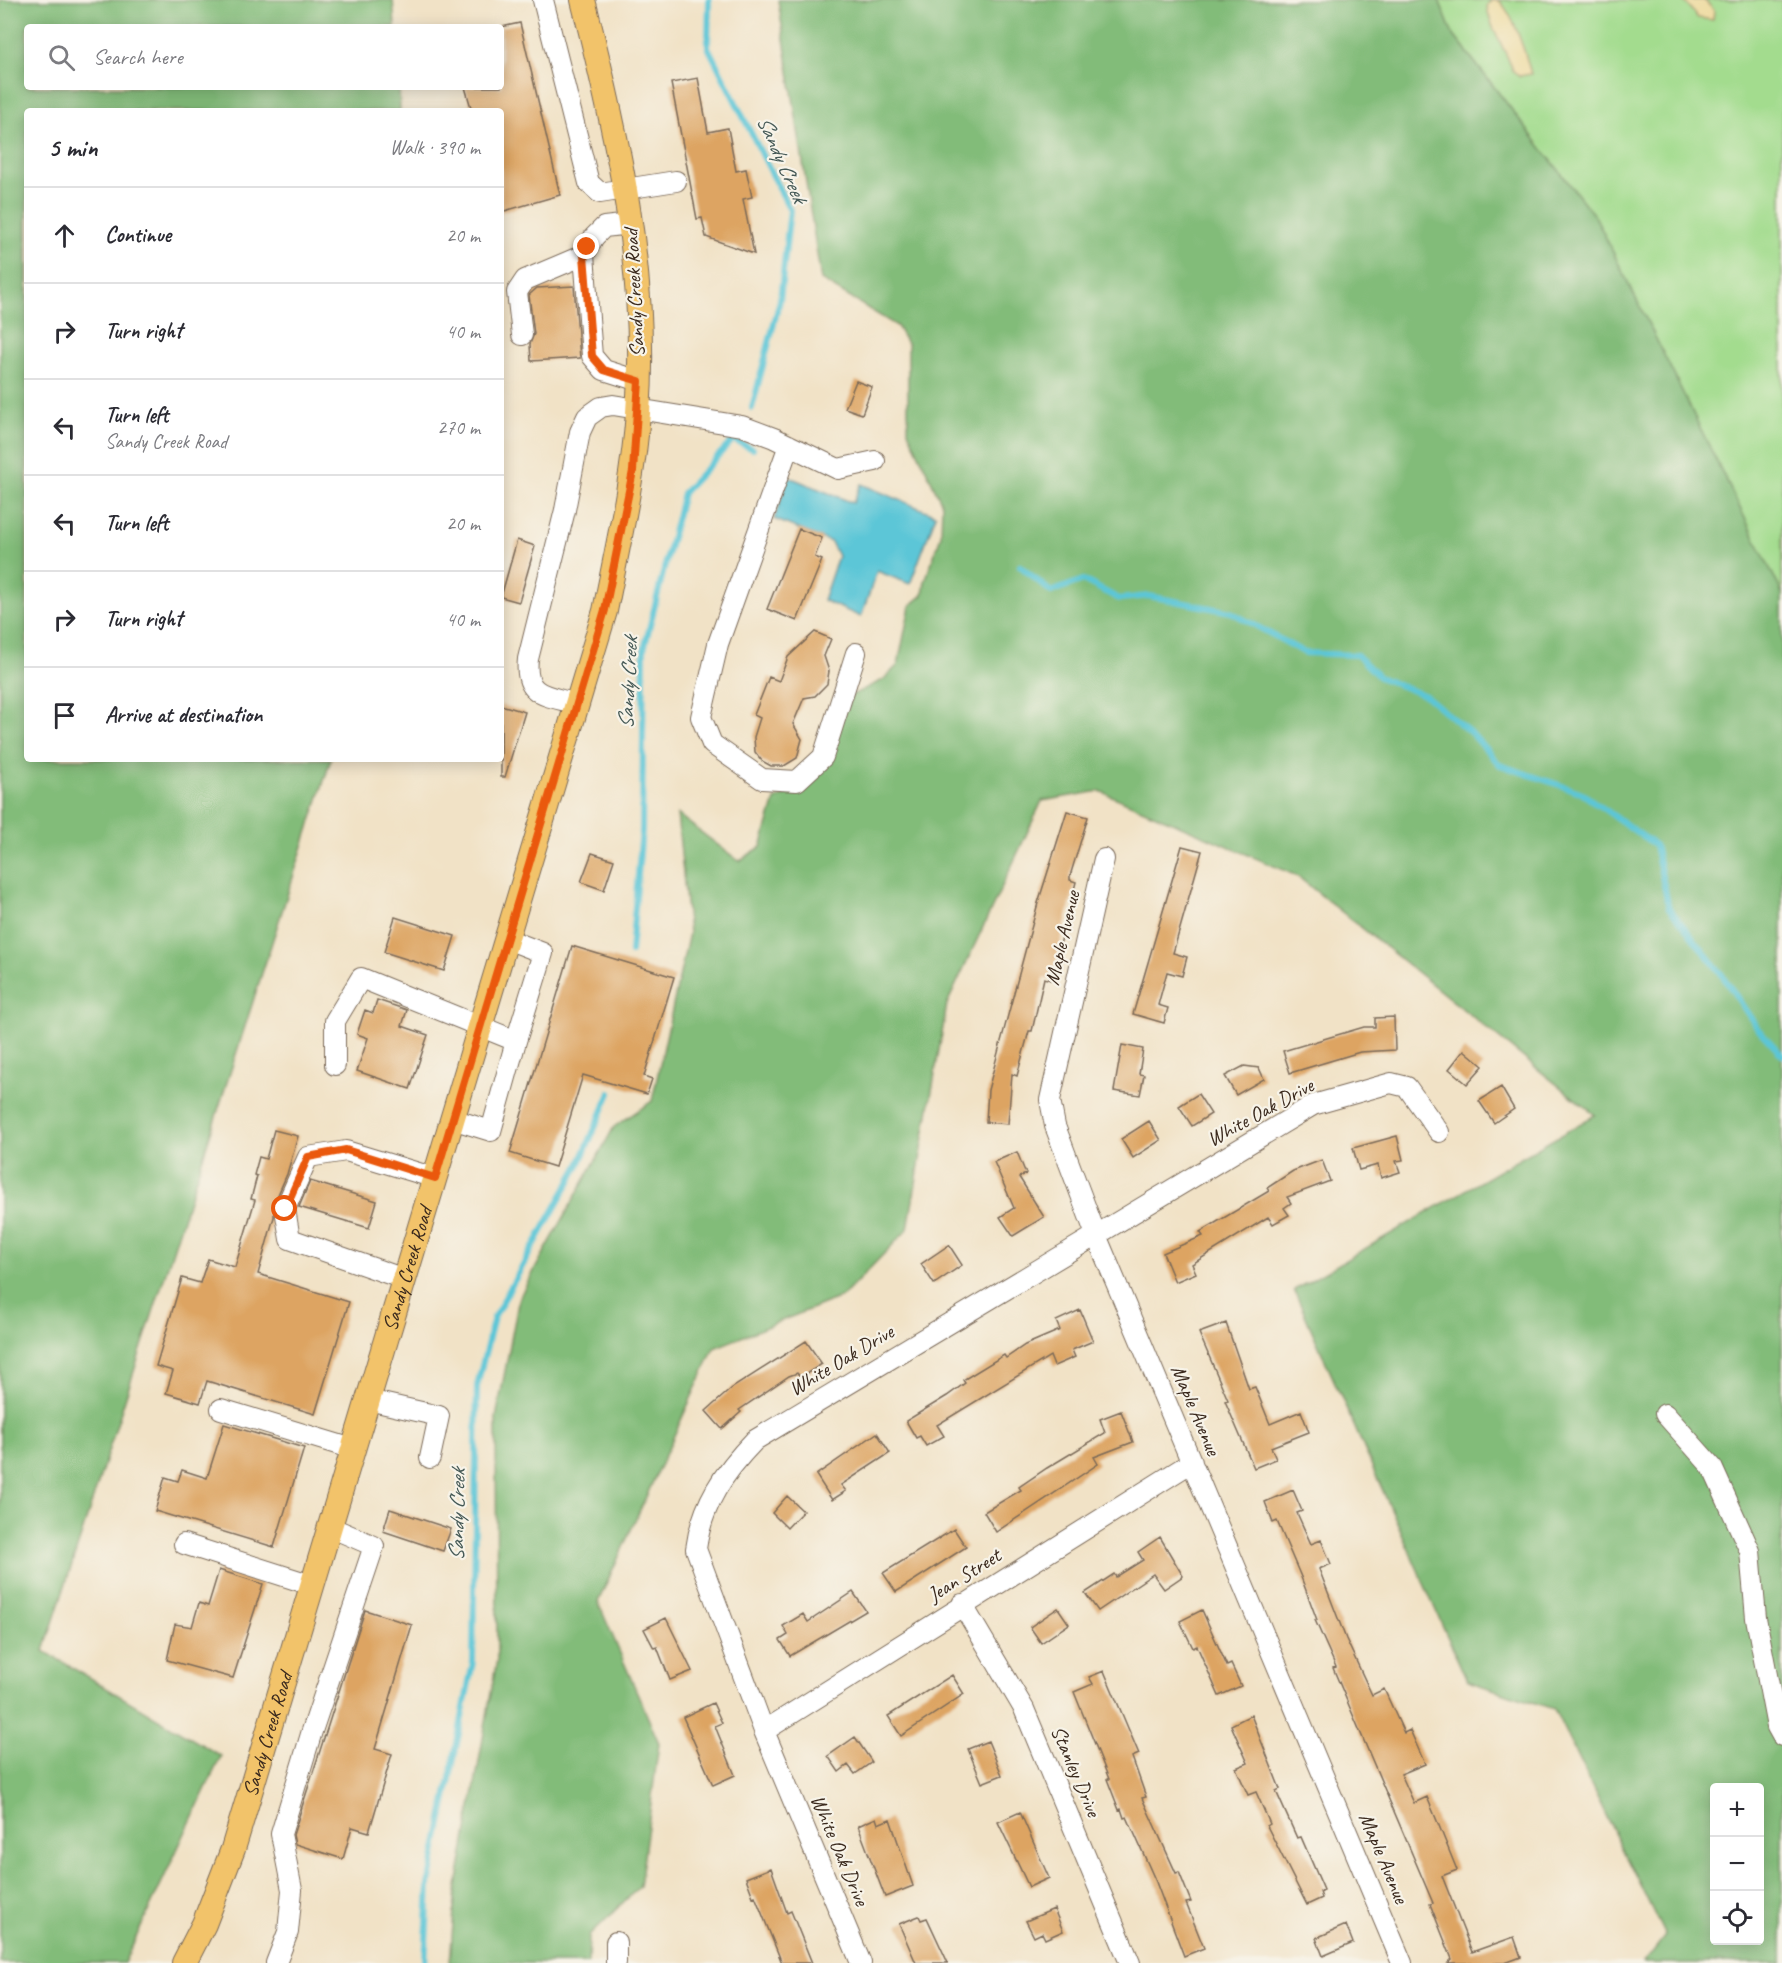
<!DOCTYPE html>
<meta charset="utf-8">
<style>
:root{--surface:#fff;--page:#f2f2f3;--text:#2b2b33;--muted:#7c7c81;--line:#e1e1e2}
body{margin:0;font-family:Caveat,sans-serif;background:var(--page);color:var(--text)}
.controls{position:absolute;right:18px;bottom:18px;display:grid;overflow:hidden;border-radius:6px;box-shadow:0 3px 15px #0003}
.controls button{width:54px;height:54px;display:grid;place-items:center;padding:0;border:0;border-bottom:2px solid var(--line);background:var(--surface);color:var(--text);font:30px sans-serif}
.stop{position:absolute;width:18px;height:18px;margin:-14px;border:4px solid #ea580c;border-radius:50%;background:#fff}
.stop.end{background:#ea580c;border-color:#fff;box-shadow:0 2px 6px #0008}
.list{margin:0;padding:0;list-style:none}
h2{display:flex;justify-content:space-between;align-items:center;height:78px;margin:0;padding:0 24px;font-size:26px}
h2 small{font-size:20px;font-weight:400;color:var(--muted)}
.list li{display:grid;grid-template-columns:39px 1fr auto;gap:18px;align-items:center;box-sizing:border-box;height:96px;padding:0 24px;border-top:2px solid var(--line)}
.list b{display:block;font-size:22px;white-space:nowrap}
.list p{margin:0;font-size:20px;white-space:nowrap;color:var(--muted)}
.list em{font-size:20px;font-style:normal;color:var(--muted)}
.icon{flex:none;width:33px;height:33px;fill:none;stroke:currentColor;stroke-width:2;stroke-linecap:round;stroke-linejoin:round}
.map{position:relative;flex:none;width:1782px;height:1963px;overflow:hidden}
.search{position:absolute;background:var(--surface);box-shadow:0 3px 15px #0003;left:24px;top:24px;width:480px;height:66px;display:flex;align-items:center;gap:15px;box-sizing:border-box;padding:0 21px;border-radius:6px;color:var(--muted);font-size:22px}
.panel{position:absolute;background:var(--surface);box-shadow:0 3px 15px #0003;left:24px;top:108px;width:480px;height:654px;border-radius:6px}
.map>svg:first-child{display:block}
.green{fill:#a3dc8e;stroke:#6f8356;stroke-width:1.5}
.forest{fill:#82bc79;stroke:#5e734c;stroke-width:1.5;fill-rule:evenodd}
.sand{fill:#eeda9e;stroke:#94825e;stroke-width:1.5}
.water{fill:#5cc6d7;stroke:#4c787a;stroke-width:1.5}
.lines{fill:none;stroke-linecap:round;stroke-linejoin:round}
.stream{stroke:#5cc6d7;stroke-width:6}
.building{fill:#dda462}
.minor-casing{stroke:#7b6a59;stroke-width:22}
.major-casing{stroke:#7b6a59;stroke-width:26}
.minor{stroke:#fff;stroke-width:20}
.major{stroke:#f2c36a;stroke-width:24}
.route{stroke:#ea580c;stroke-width:8}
.labels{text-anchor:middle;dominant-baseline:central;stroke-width:4.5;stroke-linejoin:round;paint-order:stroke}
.street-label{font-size:21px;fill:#3b2a1e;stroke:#f7f3e8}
.water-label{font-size:22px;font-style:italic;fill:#455956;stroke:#f7f3e8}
</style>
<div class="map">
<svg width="1782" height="1963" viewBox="0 0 1782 1963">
<rect width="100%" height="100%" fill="#f7f3e8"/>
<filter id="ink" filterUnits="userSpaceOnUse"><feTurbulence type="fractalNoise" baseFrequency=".0167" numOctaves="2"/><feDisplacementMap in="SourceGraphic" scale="12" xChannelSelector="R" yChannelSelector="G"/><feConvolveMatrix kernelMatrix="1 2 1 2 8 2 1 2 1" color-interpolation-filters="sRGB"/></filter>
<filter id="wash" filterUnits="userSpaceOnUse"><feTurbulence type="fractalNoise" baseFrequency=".008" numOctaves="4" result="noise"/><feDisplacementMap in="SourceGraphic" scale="24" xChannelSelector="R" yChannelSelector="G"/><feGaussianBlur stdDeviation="1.35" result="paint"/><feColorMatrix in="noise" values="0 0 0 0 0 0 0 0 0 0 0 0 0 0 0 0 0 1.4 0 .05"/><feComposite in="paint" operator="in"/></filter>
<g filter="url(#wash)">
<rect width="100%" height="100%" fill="#f1e2c6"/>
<path class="green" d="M1439,0H1782V593L1596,218L1452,33Z"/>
<path class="forest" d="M0,0H393L395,27H27V87H399L400,111H27V759H331L44,1651L221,1756L124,1963H0Z
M778,0H1439L1452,33L1596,218L1782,593V1963H1644L1665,1936L1554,1709L1467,1681L1294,1290L1595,1115L1297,876L1100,791L1042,801L947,1004L908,1229L843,1296L714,1348L598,1602L659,1743L640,1886L589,1936L588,1963H450L455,1898L497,1659L496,1418L519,1298L614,1127L652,1101L689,933L677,814L739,861L761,847L775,800L805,784L852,695L883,680L898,665L910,606L923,595L925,581L941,536L942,504L908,431V345L897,326L821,280ZM1714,1788H1760V1940H1714Z"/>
<path class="sand" d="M1492,0H1498C1513,12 1526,54 1531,74L1520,76L1513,71C1506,49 1489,28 1487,5Z
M1683,0H1704L1714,10L1713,20L1698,18Z"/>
<path class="water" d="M789,477L853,503L861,484L936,515L910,584L877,571L861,617L823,600L838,556L831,542L774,519Z"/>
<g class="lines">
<path class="stream" d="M709,0L708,47L790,210L780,300L752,408
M1020,566L1051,592L1083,580L1119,599L1149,596L1231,612L1305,653L1357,655L1379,677L1426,696L1472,734L1500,765L1580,792L1655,845L1669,908L1720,972L1758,1029L1782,1055
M631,952L642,830L644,649L683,493L733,440L753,449
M425,1963L429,1885L473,1662L477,1386L494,1317L579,1165L610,1093"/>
</g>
<g id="blocks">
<path class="building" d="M520,23L560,195L501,212V111H472L465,87H501V27Z
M698,78L708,132L728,128L736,171L746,169L752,197L743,199L754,254L706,237L702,218L697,219L671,83Z
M574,286L580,358L531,361L530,344L534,334L529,295L537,288Z
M856,381L872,387L862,414L845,408Z
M799,529L822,538L815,557L822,560L797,621L767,609Z
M517,540L535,546L519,602L501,597Z
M815,632L831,639L824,656L829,671L827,684L815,696L804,698L793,724L802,739L797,758L784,766H771L762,761L755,752L754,737L760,718L754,715L769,677L779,681L788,657Z
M501,705L525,712L505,777H501Z
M1067,811L1088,817L1070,876V880L1076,882L1051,980L1044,978L1032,1031H1029L1017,1076L1012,1074L1008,1124L986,1122L988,1090L1038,903Z
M1182,846L1202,851L1173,953L1187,957L1182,976L1167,972L1158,1005L1168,1008L1164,1023L1133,1014Z
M592,853L614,860L604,890L581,882Z
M395,917L455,936L444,971L384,952Z
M572,946L674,977L644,1076L652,1079L647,1094L583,1075L555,1167L510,1153Z
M377,1000L407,1010L402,1026L428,1035L410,1089L357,1071L368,1038L357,1034L365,1010L373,1013Z
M1394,1017L1395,1050L1360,1052L1290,1073L1283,1051L1364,1027H1375V1018Z
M1122,1045L1143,1049L1139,1074L1144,1075L1140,1095L1114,1091Z
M1464,1050L1483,1066L1467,1084L1449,1069Z
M1244,1066L1259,1068L1264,1079L1236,1095L1225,1076Z
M1501,1087L1514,1109L1494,1123L1479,1101Z
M1198,1094L1211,1114L1192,1126L1179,1106Z
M1149,1121L1161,1140L1133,1158L1121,1139Z
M274,1130L298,1136L287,1174L274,1204V1217L258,1274L349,1302L315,1414L207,1381L200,1403L166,1393L173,1371L156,1366L182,1278L200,1283L208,1259L235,1267L255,1200L251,1199L257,1176L254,1175L259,1157L266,1159Z
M1397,1136L1403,1160L1396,1161L1400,1172L1381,1178L1378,1165L1359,1170L1353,1148Z
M1017,1152L1026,1174L1019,1177L1044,1217L1013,1236L1000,1217L1014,1208L994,1162Z
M1322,1160L1330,1181L1287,1197L1291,1203L1284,1208L1289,1215L1273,1224L1268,1217L1192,1264L1196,1273L1175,1282L1163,1253L1203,1236L1200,1232L1269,1191L1267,1188L1293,1171Z
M310,1181L377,1201L369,1228L299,1207Z
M949,1245L962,1265L934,1284L921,1264Z
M1080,1310L1093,1341L1072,1350L1075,1357L1054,1366L1050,1356L937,1425L944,1436L926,1446L920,1436L916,1438L906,1421L947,1396L965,1383L963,1380L1004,1355L1006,1358L1025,1345L1060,1330L1056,1321Z
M1226,1323L1249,1389L1255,1387L1270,1424L1301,1411L1309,1432L1271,1447L1276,1459L1254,1468L1225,1401L1228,1400L1199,1333Z
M806,1341L822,1364L801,1377L797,1373L789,1376L739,1410L741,1412L722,1429L706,1411L732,1388Z
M1121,1411L1133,1442L1094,1457L1098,1464L996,1532L984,1512L1021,1490L1019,1487L1047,1468L1105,1433L1100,1419Z
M224,1424L304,1448L274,1547L155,1511L165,1477L178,1481L182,1470L207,1478Z
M877,1433L890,1453L841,1485L846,1491L832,1500L816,1475Z
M1293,1490L1302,1511L1297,1513L1311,1544L1321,1540L1331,1564L1319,1569L1346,1639L1372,1695L1384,1689L1404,1733L1410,1730L1425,1764L1401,1774L1414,1803L1427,1797L1440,1828L1457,1870L1442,1876L1472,1952L1514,1937L1521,1957L1505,1963H1448L1452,1959L1430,1904L1433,1903L1333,1668L1336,1667L1315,1620H1317L1301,1577L1277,1521L1273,1523L1265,1502Z
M787,1496L803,1511L787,1528L772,1513Z
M390,1509L451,1529L443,1551L383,1531Z
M954,1529L966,1547L896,1592L883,1573Z
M1160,1537L1183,1576L1164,1589L1153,1574L1098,1611L1085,1593L1114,1574L1116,1577L1143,1560L1138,1552Z
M219,1570L263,1584L233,1678L167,1660L175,1624L192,1627L199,1603L208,1606Z
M853,1592L866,1611L790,1656L780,1640L788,1635L783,1626L803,1614L808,1622Z
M1058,1608L1069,1624L1041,1643L1030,1627Z
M365,1610L412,1625L375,1749L392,1754L369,1832L352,1827L343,1859L295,1844L293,1835Z
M1202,1610L1227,1666L1231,1664L1241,1686L1219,1696L1197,1646L1193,1648L1180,1621Z
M666,1618L692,1671L670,1680L657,1647L654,1648L644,1629Z
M1104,1671L1139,1754L1132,1757L1146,1797L1142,1798L1176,1873L1179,1872L1191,1902L1186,1903L1204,1948L1184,1956L1156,1882L1127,1817L1124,1818L1121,1809L1119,1810L1107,1779H1109L1074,1692L1093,1684L1089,1677Z
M952,1675L964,1694L901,1736L888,1716Z
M713,1703L722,1723L715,1726L735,1775L713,1785L683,1717Z
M1251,1715L1280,1789L1276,1791L1297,1838L1301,1837L1324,1890L1320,1892L1322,1898L1307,1905L1267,1826L1270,1824L1256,1792L1248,1795L1236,1768L1248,1763L1231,1725Z
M855,1737L872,1762L855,1774L848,1765L839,1772L828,1756Z
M988,1741L1002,1775L982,1783L968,1749Z
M1020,1812L1049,1878L1029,1887L998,1822Z
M876,1818L878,1824L890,1819L913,1886L885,1897L858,1826Z
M771,1868L787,1913L791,1911L812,1963H782L755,1896L753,1897L746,1878Z
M1054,1909L1063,1931L1045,1939L1042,1933L1034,1937L1026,1921Z
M919,1916L921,1920L927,1918L948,1963H916L899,1924Z
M1346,1925L1353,1943L1323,1956L1316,1938Z"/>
</g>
</g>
<g filter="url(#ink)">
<use href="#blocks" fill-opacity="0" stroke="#7b6a59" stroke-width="1.5"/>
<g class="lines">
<g class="minor-casing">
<path id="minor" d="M543,0L589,183L600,193L676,181
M631,224L604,227L594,237L584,255L592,356L604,370L639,381
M522,335L517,292L525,280L584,255
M789,445L718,644L701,717L712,744L762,779L797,781L823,757L856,653
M577,704C546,695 524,697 528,659L565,510L580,432L587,417L601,407L613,405L742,426L774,438L838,469L875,461
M1104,859L1050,1100L1055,1126L1096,1235L1402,1963
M507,939L543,953L516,1041
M335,1065V1021L361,978L516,1041L491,1131L452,1119
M404,1279L290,1239L285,1209L308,1157L346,1151L435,1178
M368,1400L439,1416L430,1458
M221,1409L353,1449
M1665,1414L1712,1467L1750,1551L1756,1618L1777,1727L1782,1736
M184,1544L312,1585
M962,1604L1024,1709L1130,1963
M764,1731L1192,1462
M276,1963L288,1932L292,1890L281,1834L312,1731L374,1546L330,1527
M616,1963V1942
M861,1963L764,1731L696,1549C702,1504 724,1472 755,1440L1313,1105L1391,1083L1407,1087L1439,1132"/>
</g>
<g class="major-casing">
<g id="major">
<path id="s1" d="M184,1963L204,1924L233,1849L605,611C618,545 633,480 638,413C649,274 617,134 583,0"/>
</g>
</g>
<use href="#minor" class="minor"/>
<use href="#major" class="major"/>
</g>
</g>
<g class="lines" filter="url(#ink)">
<path class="route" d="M285,1209L308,1157L346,1150L435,1178L605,610L633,471L639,381L604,370L592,356L584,255L587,247"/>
</g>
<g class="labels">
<g class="street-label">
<text transform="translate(634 293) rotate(-93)">Sandy Creek Road</text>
<text transform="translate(1062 938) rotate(-77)">Maple Avenue</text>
<text transform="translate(1260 1112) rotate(-29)">White Oak Drive</text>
<text stroke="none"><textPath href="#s1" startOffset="730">Sandy Creek Road</textPath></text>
<text transform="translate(841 1360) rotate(-31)">White Oak Drive</text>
<text transform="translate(1196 1410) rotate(67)">Maple Avenue</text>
<text transform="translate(964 1575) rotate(-32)">Jean Street</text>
<text stroke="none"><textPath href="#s1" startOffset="244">Sandy Creek Road</textPath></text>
<text transform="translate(1076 1771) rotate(67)">Stanley Drive</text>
<text transform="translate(840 1850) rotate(67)">White Oak Drive</text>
<text transform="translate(1384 1858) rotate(67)">Maple Avenue</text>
</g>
<g class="water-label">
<text transform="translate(782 159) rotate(66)">Sandy Creek</text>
<text transform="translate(628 683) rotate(-87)">Sandy Creek</text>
<text transform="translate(457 1515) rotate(-89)">Sandy Creek</text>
</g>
</g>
</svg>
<div class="controls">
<button>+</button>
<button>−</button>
<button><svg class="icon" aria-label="locate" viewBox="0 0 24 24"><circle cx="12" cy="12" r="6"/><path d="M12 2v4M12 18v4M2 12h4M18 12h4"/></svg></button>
</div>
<div class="stop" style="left:285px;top:1209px"></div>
<div class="stop end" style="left:587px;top:247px"></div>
<div class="search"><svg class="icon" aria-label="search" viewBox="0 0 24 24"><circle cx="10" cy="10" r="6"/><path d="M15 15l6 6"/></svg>Search here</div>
<section class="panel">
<h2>5 min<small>Walk · 390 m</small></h2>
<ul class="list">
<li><svg class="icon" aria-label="ahead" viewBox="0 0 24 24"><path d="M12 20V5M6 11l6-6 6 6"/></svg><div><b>Continue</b></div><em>20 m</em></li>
<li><svg class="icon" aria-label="right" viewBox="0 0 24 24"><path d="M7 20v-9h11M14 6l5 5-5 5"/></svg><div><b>Turn right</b></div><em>40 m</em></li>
<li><svg class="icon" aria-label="left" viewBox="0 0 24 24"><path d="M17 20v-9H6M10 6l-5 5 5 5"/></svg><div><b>Turn left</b><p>Sandy Creek Road</p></div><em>270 m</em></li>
<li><svg class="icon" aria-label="left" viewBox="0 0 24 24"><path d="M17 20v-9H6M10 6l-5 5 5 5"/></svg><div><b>Turn left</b></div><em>20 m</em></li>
<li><svg class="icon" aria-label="right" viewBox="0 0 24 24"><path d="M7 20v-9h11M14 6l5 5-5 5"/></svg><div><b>Turn right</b></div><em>40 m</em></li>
<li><svg class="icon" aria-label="arrive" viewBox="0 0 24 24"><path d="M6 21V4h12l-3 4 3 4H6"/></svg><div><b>Arrive at destination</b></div></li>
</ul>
</section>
</div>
